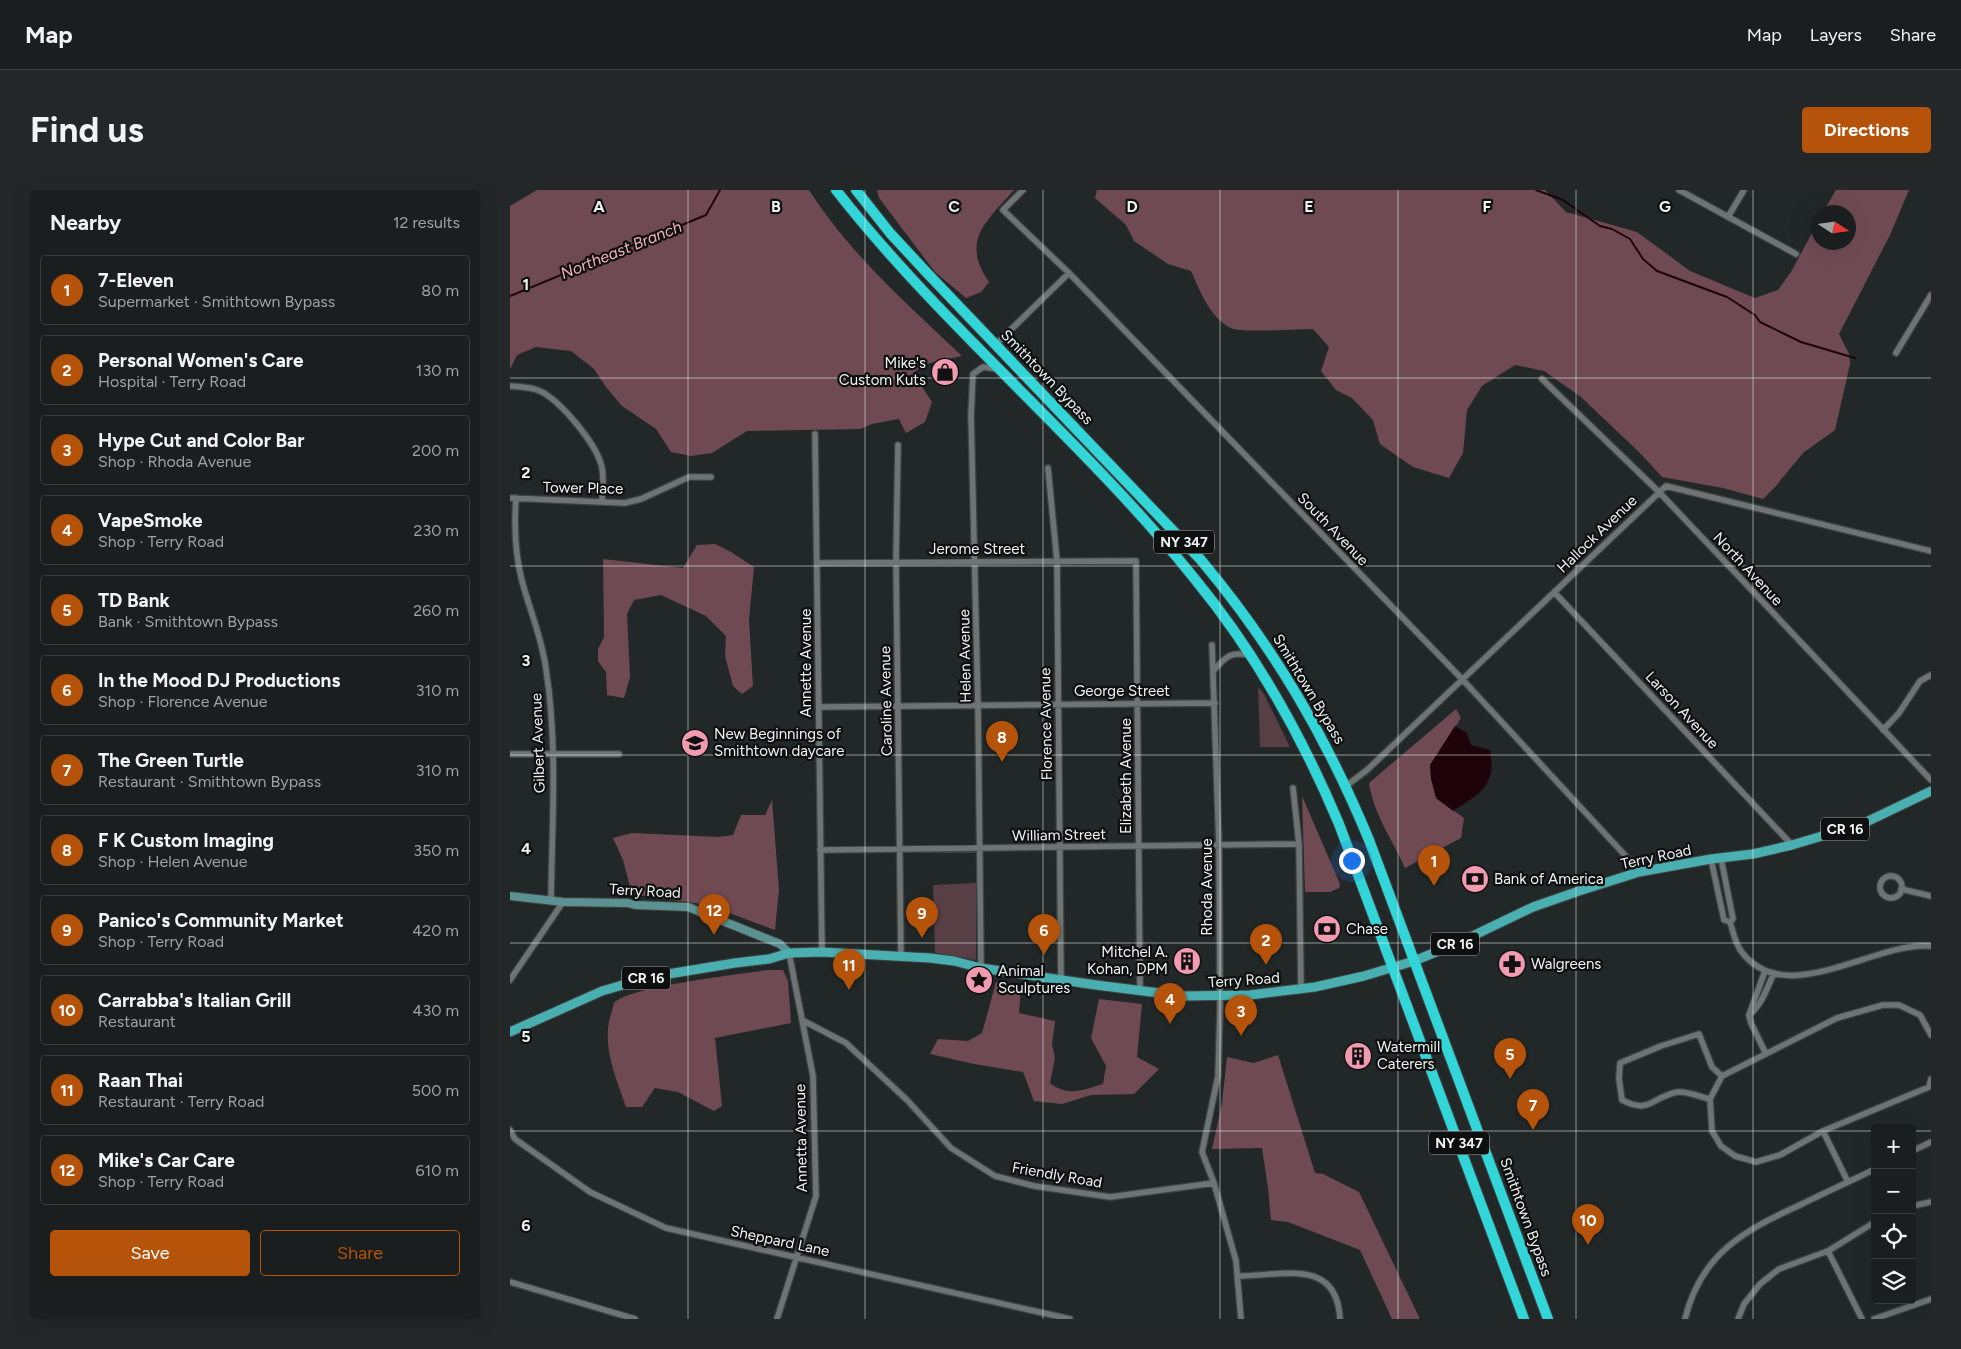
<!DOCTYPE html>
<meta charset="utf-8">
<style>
:root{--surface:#1a1e1e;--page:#232727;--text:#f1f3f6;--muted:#9fa2a4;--line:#383c3c;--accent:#b45309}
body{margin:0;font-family:Figtree,sans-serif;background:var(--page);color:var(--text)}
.controls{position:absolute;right:15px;bottom:15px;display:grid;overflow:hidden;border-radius:5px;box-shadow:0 5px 20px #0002}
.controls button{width:45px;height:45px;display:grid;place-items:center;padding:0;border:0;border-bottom:1px solid var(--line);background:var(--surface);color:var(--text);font:25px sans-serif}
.compass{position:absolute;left:1301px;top:15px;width:45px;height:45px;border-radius:50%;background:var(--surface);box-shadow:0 5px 20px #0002;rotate:102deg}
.you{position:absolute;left:841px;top:670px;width:18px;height:18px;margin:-12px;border:4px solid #fff;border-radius:50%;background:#1a73e8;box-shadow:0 0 0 8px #1a73e833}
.badge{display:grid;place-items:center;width:32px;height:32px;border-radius:50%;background:var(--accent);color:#fff;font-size:16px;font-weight:700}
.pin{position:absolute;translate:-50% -41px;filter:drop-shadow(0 1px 2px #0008)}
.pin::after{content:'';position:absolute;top:26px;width:18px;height:15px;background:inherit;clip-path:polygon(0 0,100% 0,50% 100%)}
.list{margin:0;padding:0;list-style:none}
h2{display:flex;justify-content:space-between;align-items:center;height:65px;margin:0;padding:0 20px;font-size:21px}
h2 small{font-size:16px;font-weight:400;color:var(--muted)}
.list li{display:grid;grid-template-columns:32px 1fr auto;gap:15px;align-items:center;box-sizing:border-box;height:70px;margin:0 10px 10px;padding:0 10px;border:1px solid var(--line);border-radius:5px}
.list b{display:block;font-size:19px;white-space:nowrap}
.list p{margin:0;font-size:16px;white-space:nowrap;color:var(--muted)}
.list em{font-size:16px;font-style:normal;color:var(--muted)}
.actions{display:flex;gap:10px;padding:15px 20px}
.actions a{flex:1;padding:11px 0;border:1px solid var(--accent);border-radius:5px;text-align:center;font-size:18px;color:var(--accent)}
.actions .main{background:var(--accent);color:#fff}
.icon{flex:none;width:28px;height:28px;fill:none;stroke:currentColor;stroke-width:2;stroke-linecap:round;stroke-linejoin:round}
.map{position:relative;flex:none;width:1421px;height:1129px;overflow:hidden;border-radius:5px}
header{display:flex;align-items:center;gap:30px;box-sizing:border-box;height:70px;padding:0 25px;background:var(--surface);border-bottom:1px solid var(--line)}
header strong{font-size:24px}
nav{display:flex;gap:28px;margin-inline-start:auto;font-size:18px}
.intro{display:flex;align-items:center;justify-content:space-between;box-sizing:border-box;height:120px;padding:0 30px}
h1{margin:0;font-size:35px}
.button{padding:12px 22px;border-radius:5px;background:var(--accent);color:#fff;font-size:18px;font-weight:700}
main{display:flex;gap:30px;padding:0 30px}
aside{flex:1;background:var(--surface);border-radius:5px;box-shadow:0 5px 20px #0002}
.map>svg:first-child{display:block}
.green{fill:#583f45}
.forest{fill:#704a53}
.water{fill:#1e030a}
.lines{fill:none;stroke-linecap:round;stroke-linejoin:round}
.stream{stroke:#1e030a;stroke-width:2}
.street-casing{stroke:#3e4242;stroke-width:8}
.secondary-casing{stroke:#3e4242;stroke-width:10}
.primary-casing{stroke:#3e4242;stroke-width:11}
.highway-casing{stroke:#3e4242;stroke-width:12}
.street{stroke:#6e7474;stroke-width:5.5}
.secondary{stroke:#5c9192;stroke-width:8}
.primary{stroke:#4aafb0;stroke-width:9}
.highway{stroke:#32d6d8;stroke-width:10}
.grid{fill:none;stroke:#eff2f2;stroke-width:1;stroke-opacity:0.55}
.labels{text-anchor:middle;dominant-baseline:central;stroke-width:4.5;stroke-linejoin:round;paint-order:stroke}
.shield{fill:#0e1010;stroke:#acaeae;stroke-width:1}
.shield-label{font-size:14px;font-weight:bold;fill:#eff2f2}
.poi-label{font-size:15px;fill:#eff2f2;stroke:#0e1010;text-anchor:start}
.street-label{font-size:15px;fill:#eff2f2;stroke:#0e1010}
.water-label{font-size:16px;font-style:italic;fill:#f5b0bf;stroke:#0e1010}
.grid-label{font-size:16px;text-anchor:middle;font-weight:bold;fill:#eff2f2;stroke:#0e1010;stroke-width:4.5;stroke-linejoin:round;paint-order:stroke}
</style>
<header>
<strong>Map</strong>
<nav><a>Map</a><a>Layers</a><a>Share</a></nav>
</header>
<div class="intro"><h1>Find us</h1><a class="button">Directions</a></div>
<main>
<aside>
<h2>Nearby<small>12 results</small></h2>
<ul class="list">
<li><span class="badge">1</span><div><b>7-Eleven</b><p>Supermarket · Smithtown Bypass</p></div><em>80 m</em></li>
<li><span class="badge">2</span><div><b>Personal Women's Care</b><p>Hospital · Terry Road</p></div><em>130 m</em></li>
<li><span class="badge">3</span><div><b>Hype Cut and Color Bar</b><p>Shop · Rhoda Avenue</p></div><em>200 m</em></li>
<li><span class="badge">4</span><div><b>VapeSmoke</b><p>Shop · Terry Road</p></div><em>230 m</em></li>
<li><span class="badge">5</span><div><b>TD Bank</b><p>Bank · Smithtown Bypass</p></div><em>260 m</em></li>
<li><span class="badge">6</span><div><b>In the Mood DJ Productions</b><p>Shop · Florence Avenue</p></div><em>310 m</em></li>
<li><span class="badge">7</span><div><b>The Green Turtle</b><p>Restaurant · Smithtown Bypass</p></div><em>310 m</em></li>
<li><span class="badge">8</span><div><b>F K Custom Imaging</b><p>Shop · Helen Avenue</p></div><em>350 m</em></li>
<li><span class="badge">9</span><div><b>Panico's Community Market</b><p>Shop · Terry Road</p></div><em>420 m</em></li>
<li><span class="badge">10</span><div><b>Carrabba's Italian Grill</b><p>Restaurant</p></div><em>430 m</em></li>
<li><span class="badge">11</span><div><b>Raan Thai</b><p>Restaurant · Terry Road</p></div><em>500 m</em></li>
<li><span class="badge">12</span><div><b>Mike's Car Care</b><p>Shop · Terry Road</p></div><em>610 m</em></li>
</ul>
<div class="actions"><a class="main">Save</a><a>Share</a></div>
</aside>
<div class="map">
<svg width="1421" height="1129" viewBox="0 0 1421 1129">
<rect width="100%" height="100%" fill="#222828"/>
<path class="green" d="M748,497L754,504L780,557H750Z
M466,693V770L425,763L423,695Z"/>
<path class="forest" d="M27,0H299C340,64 398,115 452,166L416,174L403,183L422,212L415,232L396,243L389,229L362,234L350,239L237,241L202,263L181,266L161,262L146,239L112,216L96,197L84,179L61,161L26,157L7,165L0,179V16Z
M367,0H504C477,31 450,50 479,92L471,102L456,108L425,82L369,8Z
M587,0H1035L1056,22L1127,42L1180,81L1245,108L1268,100L1281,82L1308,32V52H1338V22H1313L1326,0H1399L1380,45L1329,144L1339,164L1340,174L1325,240L1293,263L1265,297L1253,309L1213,298L1152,287L1131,264L1071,207L1034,181L1005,175L972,196L957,220L953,263L939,288L903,277L870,254L863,230L842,208L826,200L811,181L819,157L803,139C788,139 731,143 721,138C700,128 690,101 681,81L658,74L624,51L616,35L585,8Z
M205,354L221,362L244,377L239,430L243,496L232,504L223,496L215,466L216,446L196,426L151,405L124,410L117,424L120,487L114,508L97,505L96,482L88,471V459L94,447L93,369L173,378L187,355Z
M946,519L951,528L920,575L926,608L954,628L951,648L895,678C882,649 864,625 859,593Z
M792,606L830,694L829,698L820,702H795Z
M262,610L269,700L265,740L198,715L122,704L113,670L103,648L122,643L209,647L223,645L231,625H255Z
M257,780H273L278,791L281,833L205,848L212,916L204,921L168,902L145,898L132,917H116C106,887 91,856 101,824C102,822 103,816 104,813C117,797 231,784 257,780Z
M486,792L511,797L509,823L545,831L542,854L545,868L540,893C557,907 574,900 593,894L596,876L581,848L589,809L632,814L627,867L649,879L624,904L581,905L552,914L524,911L513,882L464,874L420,864L428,849L458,851L472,843Z
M768,865L805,983L813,984L849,1002L910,1129H882L850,1060L778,1032L761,1030L758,998L752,958L702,959L712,913L717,867L744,873Z"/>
<path class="water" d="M945,536L957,543L961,555L980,560C987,595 970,604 943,621L926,608L921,589L920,575Z"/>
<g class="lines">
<path class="stream" d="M1026,0L1053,10L1090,36L1102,39L1120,49L1133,69L1147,81L1217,107L1245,125L1250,132L1291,152L1345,168
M0,106L196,25L210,0"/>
<g class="street-casing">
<path id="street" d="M513,0L493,20L559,83L952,489L1123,674L1129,682
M1169,0L1286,64
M1218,27L1234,0
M485,155L559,83
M1386,163L1421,105
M1032,189L1149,302L1421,590
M0,196C10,197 21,197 30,201C51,211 85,253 91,274C95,286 92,300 92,312
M305,244L312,762
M388,255L386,371L391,767
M538,278L547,371L551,790
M0,308L115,313L131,309L179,287H201
M6,308C4,336 5,364 12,391C20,421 32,448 36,479C48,555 42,634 41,710
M307,373L626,371L630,802
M1044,402L1282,655
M702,455L709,656L710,818L708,886L692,962L704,993L726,1071L731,1129
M704,480C717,465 721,462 740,465
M309,517L705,513
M1373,540L1389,523L1410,491L1421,485
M0,564H109
M836,596L857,580L1156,296L1421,361
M783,598L789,654L791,799
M310,660L789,654
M1211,668L1223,729L1220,732
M1201,669L1214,730L1220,732C1223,741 1225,753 1231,761C1275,821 1364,751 1421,756
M1370 697a11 11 0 1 1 22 0a11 11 0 1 1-22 0Z
M1391,699L1421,706
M471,778L468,516L461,225L463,184L473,177L487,179
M1255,781L1239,825L1241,833L1256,864
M0,790L53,712
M1239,825C1252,815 1257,798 1264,783
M292,830L336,853L397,910L441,958L485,986L524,996L600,1007L704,993
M1421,845L1410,825L1389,815H1373L1327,828L1212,886L1200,909L1202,941L1211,956L1225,966L1246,972L1270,965L1313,941L1419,897L1421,889
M1200,909C1191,907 1177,901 1168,902C1142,906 1141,925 1112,910L1109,889L1110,873L1151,856L1189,844L1202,877L1212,886
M0,940L5,949L80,1002L156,1038L560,1129
M1313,941L1338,992
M1402,961L1421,952
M1402,1016L1421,1012
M1318,1061L1352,1129
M729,1086C772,1086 827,1067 830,1129
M0,1092L125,1129
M267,1129L306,1006L303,886L279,763
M1175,1129C1191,1063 1235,1040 1292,1014C1316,1002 1341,991 1365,979
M1228,1129L1234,1114L1250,1094L1269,1079L1318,1061L1365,1032
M1364,1129L1421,1109"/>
</g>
<g class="secondary-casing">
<path id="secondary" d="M0,706L53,712L118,713L125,715L178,717L270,754L279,763"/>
</g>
<g class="primary-casing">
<path id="primary" d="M0,842L92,801L140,787L225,773L259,769L279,763L312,762L420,768L444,771L471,778L586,795L673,806L740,805L805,797L854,786L904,771L948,753L1023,717L1069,701L1129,682L1201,669L1243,664L1282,655L1352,634L1421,601"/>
</g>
<g class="highway-casing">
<path id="highway" d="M326,0C434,138 574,251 684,388C745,462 792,546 829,634L1014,1129
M346,0L380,43L418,84L691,370C763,456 816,546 859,650L1038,1129"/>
</g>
<use href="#street" class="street"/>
<use href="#secondary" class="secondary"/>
<use href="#primary" class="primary"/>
<use href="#highway" class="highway"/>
</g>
<path class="grid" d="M178,0V1129M355,0V1129M533,0V1129M710,0V1129M888,0V1129M1066,0V1129M1243,0V1129M0,188H1421M0,376H1421M0,565H1421M0,753H1421M0,941H1365M1402,941H1421"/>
<defs>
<g id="shop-disc" transform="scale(1.4375)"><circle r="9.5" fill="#f29aaf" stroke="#0e1010"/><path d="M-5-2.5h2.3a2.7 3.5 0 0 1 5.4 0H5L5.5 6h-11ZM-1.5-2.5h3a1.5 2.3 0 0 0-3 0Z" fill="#111"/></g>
<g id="school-disc" transform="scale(1.4375)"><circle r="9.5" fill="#f29aaf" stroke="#0e1010"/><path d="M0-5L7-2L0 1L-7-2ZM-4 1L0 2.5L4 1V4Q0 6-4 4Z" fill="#111"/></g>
<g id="bank-disc" transform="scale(1.4375)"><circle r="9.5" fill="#f29aaf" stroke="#0e1010"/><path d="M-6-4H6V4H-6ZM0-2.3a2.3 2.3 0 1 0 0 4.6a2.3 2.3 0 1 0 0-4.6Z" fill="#111"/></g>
<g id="building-disc" transform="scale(1.4375)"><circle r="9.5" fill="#f29aaf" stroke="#0e1010"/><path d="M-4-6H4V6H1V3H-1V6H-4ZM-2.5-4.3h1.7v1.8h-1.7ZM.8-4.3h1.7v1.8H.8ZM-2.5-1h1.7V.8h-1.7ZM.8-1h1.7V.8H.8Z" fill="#111"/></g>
<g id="pharmacy-disc" transform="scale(1.4375)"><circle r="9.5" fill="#f29aaf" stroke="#0e1010"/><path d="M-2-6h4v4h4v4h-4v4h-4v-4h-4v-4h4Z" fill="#111"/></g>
<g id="sight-disc" transform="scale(1.4375)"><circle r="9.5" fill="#f29aaf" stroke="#0e1010"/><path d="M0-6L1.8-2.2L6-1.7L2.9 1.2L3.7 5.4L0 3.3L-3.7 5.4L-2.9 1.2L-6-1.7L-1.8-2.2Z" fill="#111"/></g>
</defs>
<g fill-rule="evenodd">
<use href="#shop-disc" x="435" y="182"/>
<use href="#school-disc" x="185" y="553"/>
<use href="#bank-disc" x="965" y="689"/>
<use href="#bank-disc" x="817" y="739"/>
<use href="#building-disc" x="677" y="771"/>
<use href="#pharmacy-disc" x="1002" y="774"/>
<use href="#sight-disc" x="469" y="790"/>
<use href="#building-disc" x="848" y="866"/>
</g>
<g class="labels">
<g class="shield">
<rect x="644" y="340.5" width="60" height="23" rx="4"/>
<rect x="1311" y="627.5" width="48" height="23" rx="4"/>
<rect x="921" y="742.5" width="48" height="23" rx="4"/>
<rect x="112" y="776.5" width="48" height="23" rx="4"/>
<rect x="919" y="941.5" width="60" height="23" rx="4"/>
</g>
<g class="shield-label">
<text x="674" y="352">NY 347</text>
<text x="1335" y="639">CR 16</text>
<text x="945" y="754">CR 16</text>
<text x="136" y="788">CR 16</text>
<text x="949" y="953">NY 347</text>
</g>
<g class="poi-label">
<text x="416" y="173" text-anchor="end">Mike's<tspan x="416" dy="17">Custom Kuts</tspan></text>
<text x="204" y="544">New Beginnings of<tspan x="204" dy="17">Smithtown daycare</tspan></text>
<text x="984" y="689">Bank of America</text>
<text x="836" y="739">Chase</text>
<text x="658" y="762" text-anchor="end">Mitchel A.<tspan x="658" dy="17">Kohan, DPM</tspan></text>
<text x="1021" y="774">Walgreens</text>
<text x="488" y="781">Animal<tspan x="488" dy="17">Sculptures</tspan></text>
<text x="867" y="857">Watermill<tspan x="867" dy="17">Caterers</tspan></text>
</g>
<g class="street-label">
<text transform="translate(537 187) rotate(46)">Smithtown Bypass</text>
<text transform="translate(73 298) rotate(1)">Tower Place</text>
<text transform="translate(823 339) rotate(46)">South Avenue</text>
<text transform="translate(1087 344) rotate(-44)">Hallock Avenue</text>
<text x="467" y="359">Jerome Street</text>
<text transform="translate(1238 379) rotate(47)">North Avenue</text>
<text transform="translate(455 466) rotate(-91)">Helen Avenue</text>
<text transform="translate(296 473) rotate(-90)">Annette Avenue</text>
<text transform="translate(799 499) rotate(59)">Smithtown Bypass</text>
<text x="612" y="501">George Street</text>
<text transform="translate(376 511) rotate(-91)">Caroline Avenue</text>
<text transform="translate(1172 520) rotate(47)">Larson Avenue</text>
<text transform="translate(536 534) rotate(-91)">Florence Avenue</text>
<text transform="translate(28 553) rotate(-92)">Gilbert Avenue</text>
<text transform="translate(616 586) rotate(-90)">Elizabeth Avenue</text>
<text transform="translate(549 645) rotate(-1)">William Street</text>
<text transform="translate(1146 667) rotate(-12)">Terry Road</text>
<text transform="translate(697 697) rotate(-90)">Rhoda Avenue</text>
<text transform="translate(135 701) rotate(3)">Terry Road</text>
<text transform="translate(734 790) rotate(-4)">Terry Road</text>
<text transform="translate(291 948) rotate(-91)">Annetta Avenue</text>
<text transform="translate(547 985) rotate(10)">Friendly Road</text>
<text transform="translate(1016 1027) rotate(70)">Smithtown Bypass</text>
<text transform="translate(270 1051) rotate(12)">Sheppard Lane</text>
</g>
<g class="water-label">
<text transform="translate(111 60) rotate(-22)">Northeast Branch</text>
</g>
</g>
<g class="grid-label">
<text x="89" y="22">A</text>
<text x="266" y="22">B</text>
<text x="444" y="22">C</text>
<text x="622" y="22">D</text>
<text x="799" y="22">E</text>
<text x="977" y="22">F</text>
<text x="1155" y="22">G</text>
<text x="16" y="100">1</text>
<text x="16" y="288">2</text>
<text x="16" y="476">3</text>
<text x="16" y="664">4</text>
<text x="16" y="852">5</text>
<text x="16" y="1041">6</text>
</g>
</svg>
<div class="controls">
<button>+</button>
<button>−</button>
<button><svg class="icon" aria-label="locate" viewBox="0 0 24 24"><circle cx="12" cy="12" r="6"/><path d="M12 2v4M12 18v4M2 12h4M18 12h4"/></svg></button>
<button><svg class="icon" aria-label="layers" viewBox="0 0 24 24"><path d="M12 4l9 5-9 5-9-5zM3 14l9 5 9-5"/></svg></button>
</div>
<svg class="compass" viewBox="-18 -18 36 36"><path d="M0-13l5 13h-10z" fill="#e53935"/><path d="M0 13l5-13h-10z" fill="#9fa2a4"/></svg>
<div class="you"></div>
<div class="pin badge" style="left:924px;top:696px">1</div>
<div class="pin badge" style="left:756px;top:775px">2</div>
<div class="pin badge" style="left:731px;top:846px">3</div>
<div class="pin badge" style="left:660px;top:834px">4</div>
<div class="pin badge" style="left:1000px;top:889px">5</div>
<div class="pin badge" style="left:534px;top:765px">6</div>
<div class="pin badge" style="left:1023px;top:940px">7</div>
<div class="pin badge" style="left:492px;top:572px">8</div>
<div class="pin badge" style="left:412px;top:748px">9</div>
<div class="pin badge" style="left:1078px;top:1055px">10</div>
<div class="pin badge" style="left:339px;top:800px">11</div>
<div class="pin badge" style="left:204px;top:745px">12</div>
</div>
</main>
